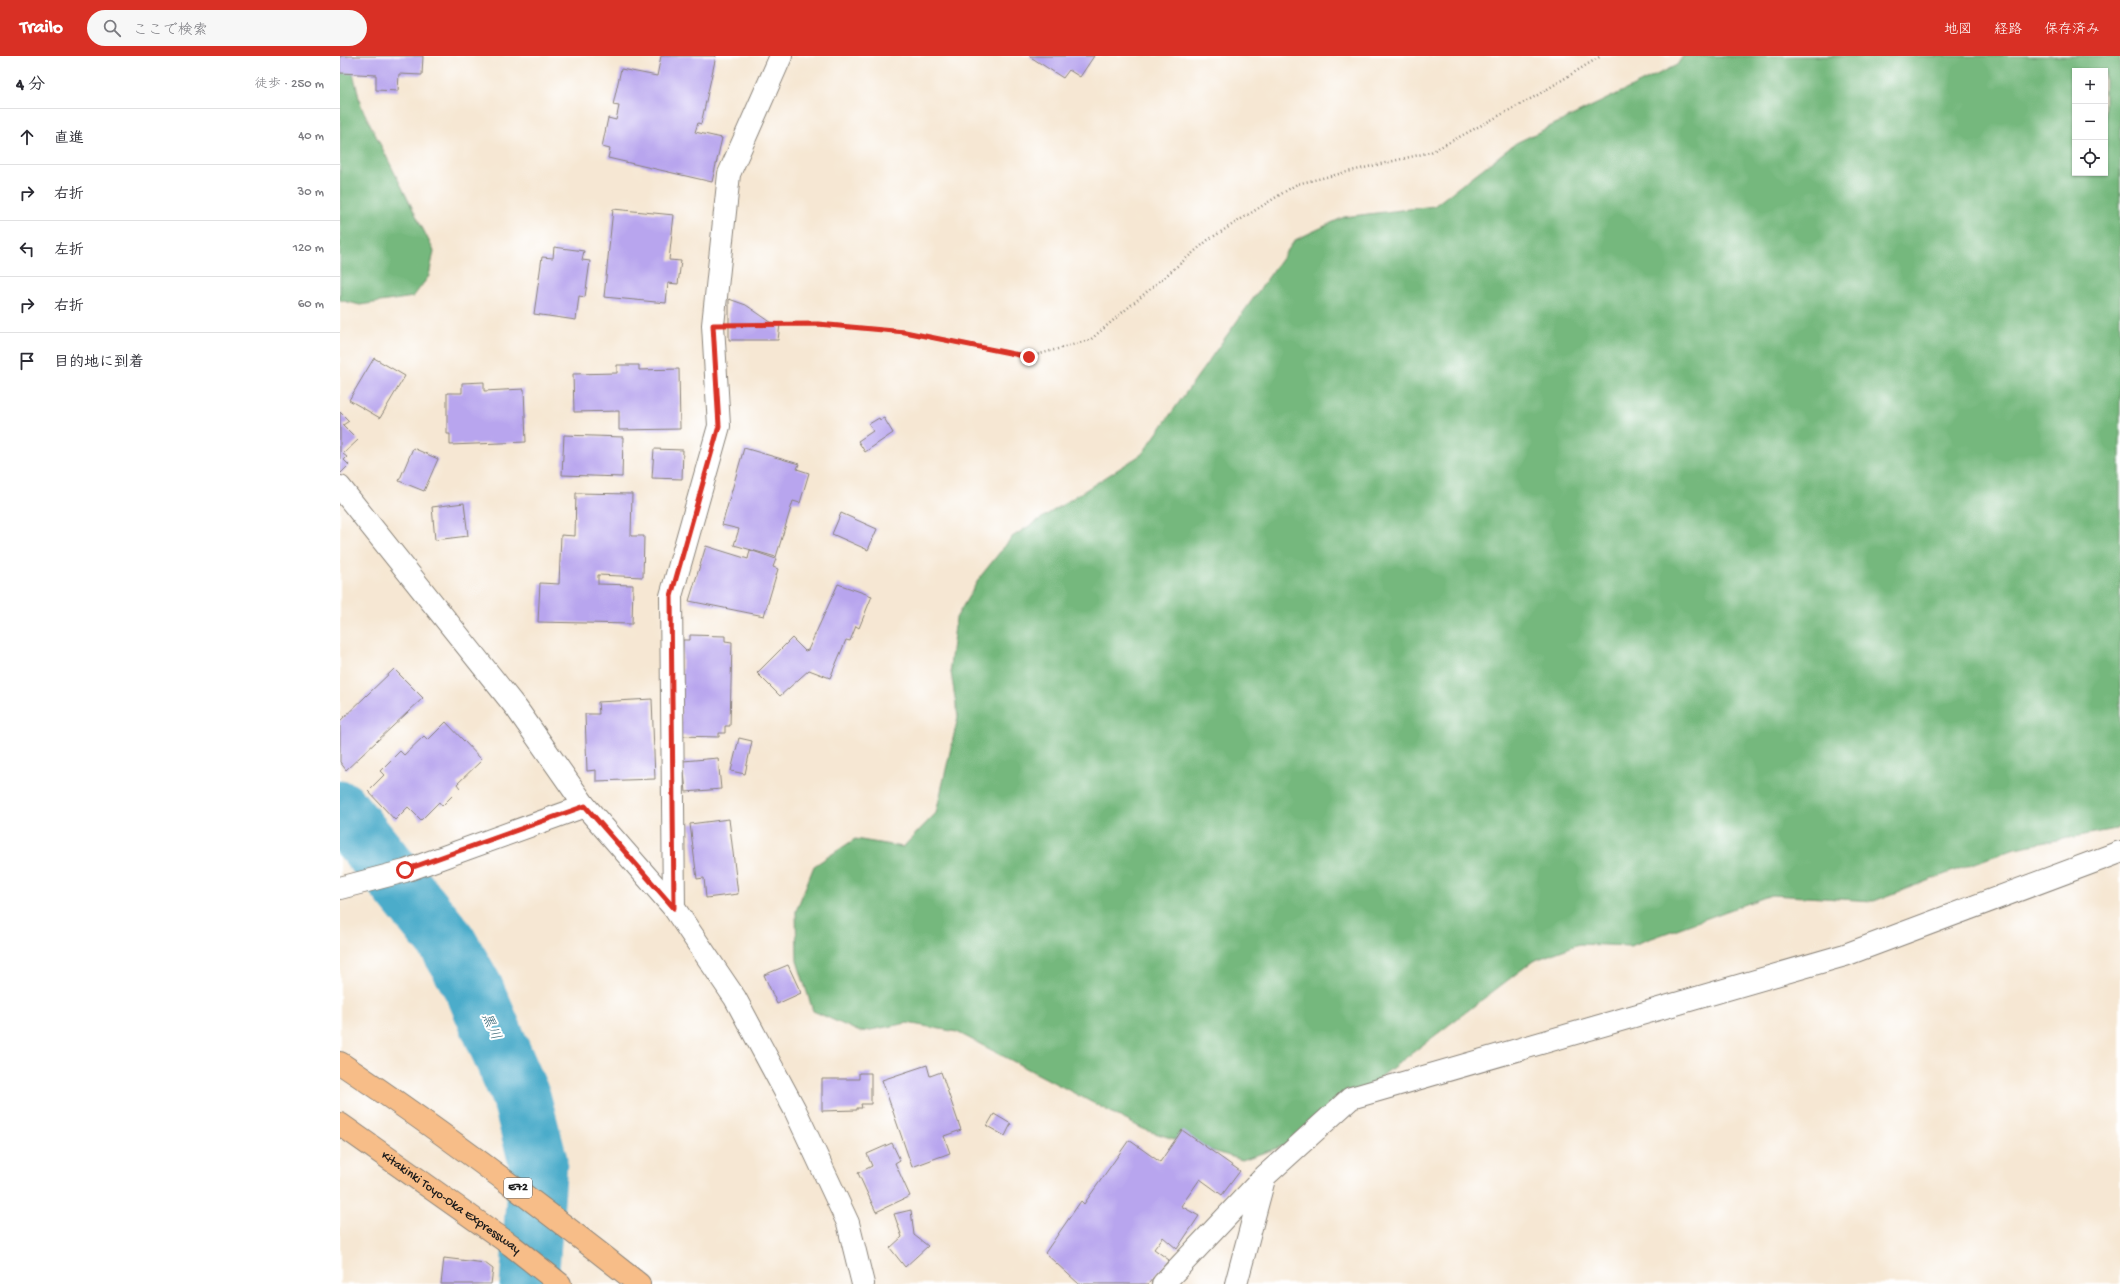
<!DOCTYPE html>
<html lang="ja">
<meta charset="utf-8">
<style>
:root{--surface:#fff;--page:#f7f7f7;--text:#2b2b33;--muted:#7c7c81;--line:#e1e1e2;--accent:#d93025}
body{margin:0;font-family:"Gochi Hand","Klee One",sans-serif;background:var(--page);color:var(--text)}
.controls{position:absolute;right:12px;top:12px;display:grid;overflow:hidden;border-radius:0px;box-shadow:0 1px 3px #0004}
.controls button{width:36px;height:36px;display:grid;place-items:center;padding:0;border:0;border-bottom:1px solid var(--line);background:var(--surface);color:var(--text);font:20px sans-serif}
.stop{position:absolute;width:12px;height:12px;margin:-9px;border:3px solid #d93025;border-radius:50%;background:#fff}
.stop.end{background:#d93025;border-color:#fff;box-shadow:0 1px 4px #0008}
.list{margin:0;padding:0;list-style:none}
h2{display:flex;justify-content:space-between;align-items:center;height:52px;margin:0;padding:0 16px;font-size:17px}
h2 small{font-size:13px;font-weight:400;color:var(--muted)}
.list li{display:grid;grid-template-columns:26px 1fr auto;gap:12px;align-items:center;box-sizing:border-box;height:56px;padding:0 16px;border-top:1px solid var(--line)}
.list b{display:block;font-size:15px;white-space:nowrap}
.list em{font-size:13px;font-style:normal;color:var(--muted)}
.icon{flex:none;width:22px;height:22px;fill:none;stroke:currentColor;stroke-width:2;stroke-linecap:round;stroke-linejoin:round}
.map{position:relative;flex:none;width:1780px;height:1228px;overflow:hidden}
header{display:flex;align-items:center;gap:24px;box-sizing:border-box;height:56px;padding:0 20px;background:var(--accent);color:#fff}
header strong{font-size:19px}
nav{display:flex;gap:22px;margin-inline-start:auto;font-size:14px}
.search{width:280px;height:36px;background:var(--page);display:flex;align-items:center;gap:10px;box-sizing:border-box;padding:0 14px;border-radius:22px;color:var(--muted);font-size:15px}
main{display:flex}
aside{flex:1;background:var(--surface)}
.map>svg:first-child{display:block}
.forest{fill:#74b87d;stroke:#486a4c;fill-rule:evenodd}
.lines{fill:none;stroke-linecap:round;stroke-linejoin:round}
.river{stroke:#4bacca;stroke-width:59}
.building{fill:#b8a5ee}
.minor-casing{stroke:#898278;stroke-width:24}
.tertiary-casing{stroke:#898278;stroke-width:24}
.motorway-casing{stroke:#898278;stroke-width:24}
.path{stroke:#898278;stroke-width:2.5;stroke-dasharray:1 3;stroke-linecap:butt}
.minor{stroke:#fff;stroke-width:22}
.tertiary{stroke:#fff;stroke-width:22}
.motorway{stroke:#f7bd88;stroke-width:22}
.route{stroke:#d93025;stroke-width:5}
.labels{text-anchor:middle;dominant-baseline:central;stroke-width:4;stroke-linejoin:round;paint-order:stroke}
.shield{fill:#fff;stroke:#606060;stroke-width:1}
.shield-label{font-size:12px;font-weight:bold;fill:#1c1c1c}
.street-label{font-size:13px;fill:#1c1c1c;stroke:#fff}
.water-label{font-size:14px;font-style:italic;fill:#346473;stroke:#fff}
</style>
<header>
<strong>Trailo</strong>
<div class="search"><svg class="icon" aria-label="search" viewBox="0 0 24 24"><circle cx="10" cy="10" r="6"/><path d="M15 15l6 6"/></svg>ここで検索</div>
<nav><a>地図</a><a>経路</a><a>保存済み</a></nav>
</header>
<main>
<aside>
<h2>4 分<small>徒歩 · 250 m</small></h2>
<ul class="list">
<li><svg class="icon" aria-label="ahead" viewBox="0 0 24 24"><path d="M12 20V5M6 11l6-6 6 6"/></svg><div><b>直進</b></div><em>40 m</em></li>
<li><svg class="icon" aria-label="right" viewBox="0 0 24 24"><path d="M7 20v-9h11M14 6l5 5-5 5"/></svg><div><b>右折</b></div><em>30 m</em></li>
<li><svg class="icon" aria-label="left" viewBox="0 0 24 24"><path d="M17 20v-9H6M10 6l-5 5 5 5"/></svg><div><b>左折</b></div><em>120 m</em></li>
<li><svg class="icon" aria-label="right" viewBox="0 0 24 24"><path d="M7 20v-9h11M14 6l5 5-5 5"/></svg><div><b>右折</b></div><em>60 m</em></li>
<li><svg class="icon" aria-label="arrive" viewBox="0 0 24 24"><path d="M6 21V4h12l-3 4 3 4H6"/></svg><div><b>目的地に到着</b></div></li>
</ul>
</aside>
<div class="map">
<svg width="1780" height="1228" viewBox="0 0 1780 1228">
<rect width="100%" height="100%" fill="#fff"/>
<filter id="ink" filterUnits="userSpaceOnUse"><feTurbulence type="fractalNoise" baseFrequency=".025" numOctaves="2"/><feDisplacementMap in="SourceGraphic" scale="8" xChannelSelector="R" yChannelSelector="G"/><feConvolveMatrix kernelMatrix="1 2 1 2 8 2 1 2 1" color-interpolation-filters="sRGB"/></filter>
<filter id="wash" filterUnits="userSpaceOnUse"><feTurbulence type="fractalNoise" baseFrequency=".012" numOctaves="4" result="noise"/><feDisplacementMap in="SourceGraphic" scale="16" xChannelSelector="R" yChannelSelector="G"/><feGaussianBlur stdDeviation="0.9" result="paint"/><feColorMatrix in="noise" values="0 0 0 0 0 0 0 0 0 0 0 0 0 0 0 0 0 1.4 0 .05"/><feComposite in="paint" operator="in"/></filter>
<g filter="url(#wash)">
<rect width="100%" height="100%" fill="#f6e7d3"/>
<path class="forest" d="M0,0H9L21,50L94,195L89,220L73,241L20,249L0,244Z
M1343,0H1780V770L1776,773L1675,792L1534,845L1431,839L1290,890L1239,888L1193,905L955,1086L902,1104L805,1074L617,976L567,967L520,976L473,955L457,905L456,855L474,810L515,783L563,791L596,757L618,661L610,610L616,562L640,521L672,481L802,398L955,184L1004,161L1094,150L1176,87L1337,9ZM1735,15H1765V117H1735Z"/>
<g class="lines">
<path class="river" d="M0,754L107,886L134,933L182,1044L198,1105L189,1228"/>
</g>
<g id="blocks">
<path class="building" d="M0,0H83L82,19L59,18L58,35L36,34V19L0,17Z
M321,0H376L361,68L358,67L355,76L382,82L372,126L268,102L270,93L262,91L268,62L276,64L279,50L273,49L281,13L317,20Z
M689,0H754L740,21L729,14L723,22Z
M273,153L334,159L329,204L341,205L338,228L328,227L326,247L264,241Z
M214,191L244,195L242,204L250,205L245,241L239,240L236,264L194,258L202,201L213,202Z
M389,243L406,249L432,267L440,268L438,284H389Z
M34,302L65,320L40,362L9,344Z
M277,309H299V314L339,313L340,373L279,374V355L234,356L233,318L277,317Z
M144,326V335L184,333L186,386L110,389V378H107V337H122V327Z
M0,356L9,365L3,369L18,384L3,398L7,401L4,404L9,409L0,418Z
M539,362L540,364L544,362L553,377L525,396L518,385L533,375L529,368Z
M224,379L283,381L282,421L222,419Z
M73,392L98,403L84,435L59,425Z
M404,392L459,408L457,413L469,417L460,447L453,445L436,501L394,489L399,473L382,469Z
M314,393L343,394L342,423L312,422Z
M236,437L292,438L291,480H304L303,521L258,519V528L293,529L292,568L198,566L200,527L219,528L221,479L235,480Z
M124,447L128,480L95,484L92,451Z
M501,457L537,473L528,494L492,478Z
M366,490L408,503L410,494L436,503L433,511L438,513L424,560L349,545Z
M498,528L532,540L519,572L516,570L510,585L506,584L490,622L469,614L440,640L417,617L452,582L465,595L468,594Z
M350,579L385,580V585L392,586L390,670H385V677H379V681L340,680L343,584H350Z
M54,613L83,642L6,714L0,706V665Z
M312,643L315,723L256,725V714L247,715L245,658H259L258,646Z
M106,666L142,704L117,728L120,732L102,750L99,746L81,764L68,751L55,764L28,735L44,719L40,715L60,695L64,699L84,680L88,684Z
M399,682L412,685L405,718L391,715Z
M378,702L381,733L346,736L343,705Z
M389,763L398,838L366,842L364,822L357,823L350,768Z
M448,909L461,937L437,948L424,919Z
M587,1009L590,1020L601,1016L621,1074L604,1080L610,1097L572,1111L542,1024Z
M519,1017H531V1048H521L522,1052H517V1054L482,1055V1023H519Z
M654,1058L671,1068L665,1080L647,1070Z
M842,1074L900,1115L882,1139L860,1123L841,1150L859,1160L837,1193L823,1181L814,1193L829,1204L808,1228H739L705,1197L741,1145L744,1148L789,1084L820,1106Z
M552,1087L560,1104L555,1107L570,1140L536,1156L518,1117L532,1110L527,1098Z
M571,1154L574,1179L588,1190L565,1211L550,1192L562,1181L554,1158Z
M104,1202L145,1207L153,1213L151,1228H101Z"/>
</g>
</g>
<g filter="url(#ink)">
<use href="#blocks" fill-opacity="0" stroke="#898278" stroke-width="1"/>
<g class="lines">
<g class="minor-casing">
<path id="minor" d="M0,832L65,815L245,750
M334,852L331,540L379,370L373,269L389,118L441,0
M823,1228L925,1120L1011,1042L1505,899L1780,796
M896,1228L924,1123"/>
</g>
<g class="tertiary-casing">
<path id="tertiary" d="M0,431L177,653L245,750L334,852L395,942L455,1054L508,1167L523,1228"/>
</g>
<g class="motorway-casing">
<g id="motorway">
<path d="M0,1007C103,1076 202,1151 299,1228"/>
<path id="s1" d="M0,1068L171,1189L220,1228"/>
</g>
</g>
<path class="path" d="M401,269L478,268L565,276L689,301L750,284L868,184L957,128L1091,96L1196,40L1261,0"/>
<use href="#minor" class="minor"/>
<use href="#tertiary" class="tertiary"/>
<use href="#motorway" class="motorway"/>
</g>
</g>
<g class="lines" filter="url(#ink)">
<path class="route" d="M65,814L245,750L334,852L331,540L379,370L373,269L478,268L565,276L689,301"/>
</g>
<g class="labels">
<rect class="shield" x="164" y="1122" width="28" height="20" rx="3"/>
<g class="shield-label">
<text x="178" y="1132">E72</text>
</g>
<g class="street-label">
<text stroke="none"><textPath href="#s1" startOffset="136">Kitakinki Toyo-Oka Expressway</textPath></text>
</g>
<g class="water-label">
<text transform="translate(150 971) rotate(66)">黒川</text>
</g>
</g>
</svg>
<div class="controls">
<button>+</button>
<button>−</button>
<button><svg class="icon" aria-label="locate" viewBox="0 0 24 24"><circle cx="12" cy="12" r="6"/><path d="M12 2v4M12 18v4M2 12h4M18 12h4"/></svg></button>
</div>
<div class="stop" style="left:65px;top:814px"></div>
<div class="stop end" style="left:689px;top:301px"></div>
</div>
</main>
